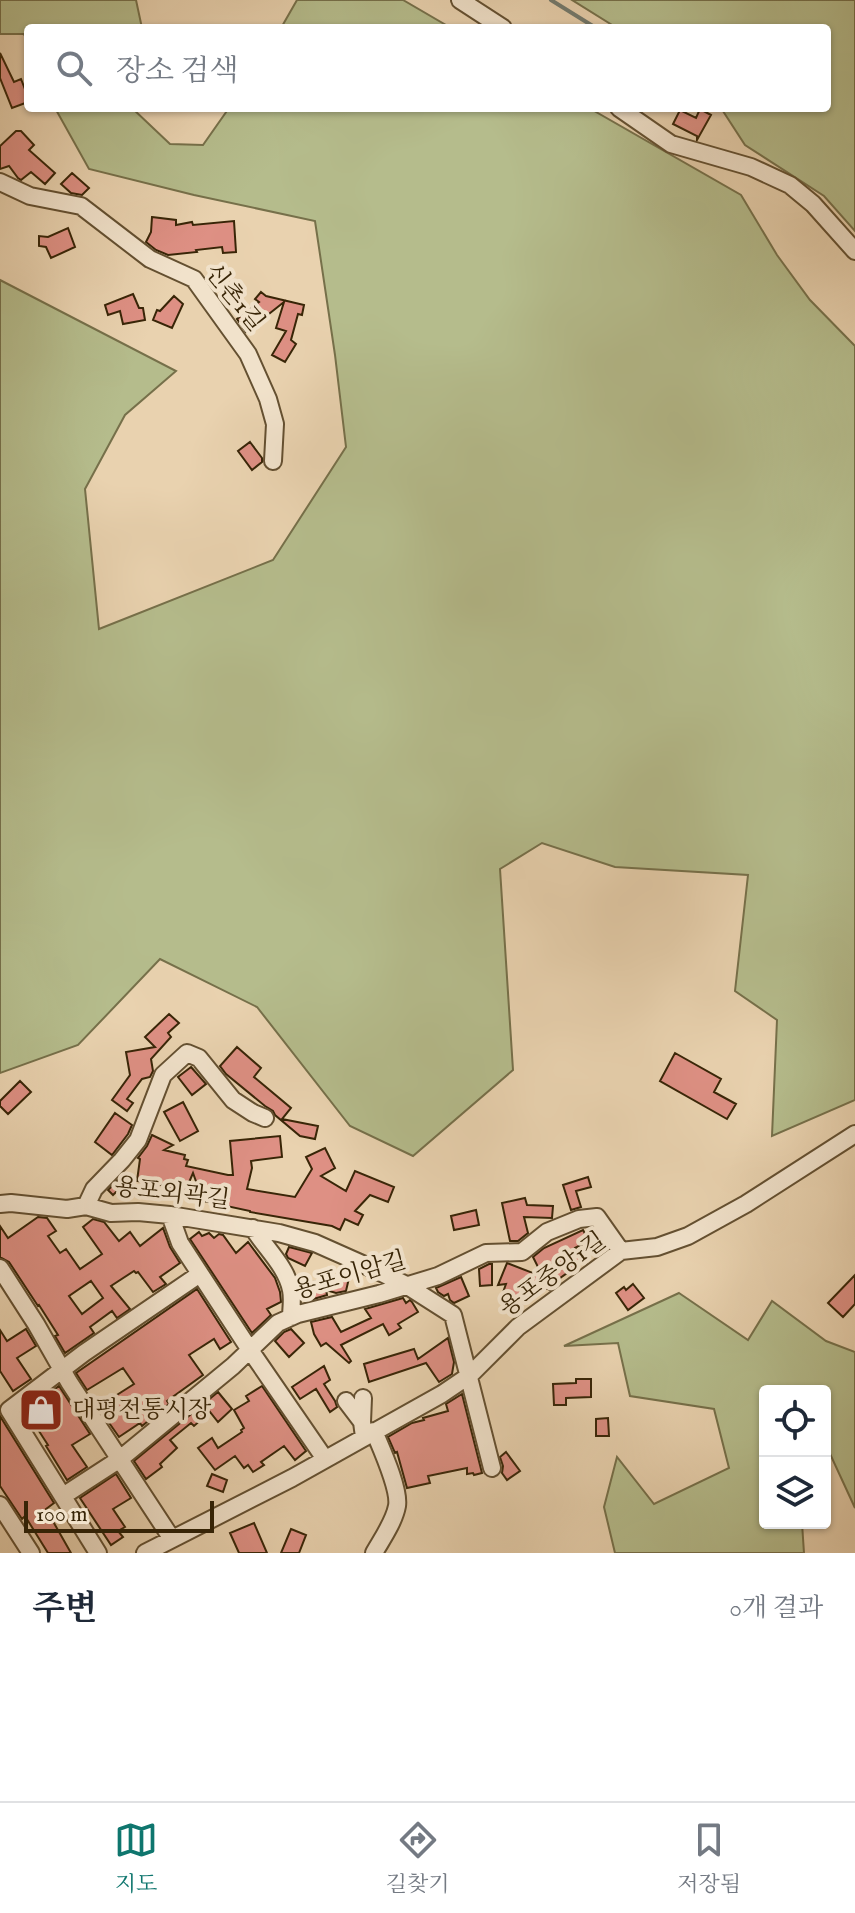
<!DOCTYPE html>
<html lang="ko">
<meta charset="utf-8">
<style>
:root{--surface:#fff;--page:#f2f2f3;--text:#1f2937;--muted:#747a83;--line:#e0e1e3;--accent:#0f766e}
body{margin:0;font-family:"IM FELL English","Noto Serif KR",serif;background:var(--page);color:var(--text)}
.controls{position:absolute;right:24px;bottom:24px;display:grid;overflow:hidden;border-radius:8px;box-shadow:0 2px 6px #0004}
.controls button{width:72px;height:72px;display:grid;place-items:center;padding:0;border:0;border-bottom:2px solid var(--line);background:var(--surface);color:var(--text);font:40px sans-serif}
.scale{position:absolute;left:24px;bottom:20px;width:190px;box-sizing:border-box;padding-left:8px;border:4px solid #382507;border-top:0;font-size:22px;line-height:28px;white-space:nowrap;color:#382507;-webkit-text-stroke:6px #f1e2cb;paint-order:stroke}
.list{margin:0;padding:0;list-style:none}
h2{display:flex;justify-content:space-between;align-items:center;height:104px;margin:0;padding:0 32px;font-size:34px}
h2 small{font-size:26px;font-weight:400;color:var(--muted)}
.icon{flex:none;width:44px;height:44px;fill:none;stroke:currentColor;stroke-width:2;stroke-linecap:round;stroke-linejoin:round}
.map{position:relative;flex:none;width:855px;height:1553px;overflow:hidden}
.search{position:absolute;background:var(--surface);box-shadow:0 2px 6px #0004;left:24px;right:24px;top:24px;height:88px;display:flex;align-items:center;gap:20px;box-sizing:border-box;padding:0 28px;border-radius:8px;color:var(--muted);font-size:30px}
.sheet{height:248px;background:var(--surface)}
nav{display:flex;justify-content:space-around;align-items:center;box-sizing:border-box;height:112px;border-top:2px solid var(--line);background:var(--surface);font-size:22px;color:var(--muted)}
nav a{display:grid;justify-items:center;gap:4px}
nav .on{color:var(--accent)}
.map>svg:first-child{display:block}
.green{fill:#b5bc8c;stroke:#76704a;stroke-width:2}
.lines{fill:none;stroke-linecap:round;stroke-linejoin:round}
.stream{stroke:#737b6f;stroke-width:4}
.building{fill:#de9084;stroke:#382507;stroke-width:2;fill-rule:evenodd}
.street-casing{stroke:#645031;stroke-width:20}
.street{stroke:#f1e2cb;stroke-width:16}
.labels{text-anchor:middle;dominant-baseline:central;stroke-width:8;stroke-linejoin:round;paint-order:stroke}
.street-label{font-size:24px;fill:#382507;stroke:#f1e2cb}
.poi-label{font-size:24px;fill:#382507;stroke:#f1e2cb;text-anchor:start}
</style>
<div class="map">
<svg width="855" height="1553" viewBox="0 0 855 1553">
<rect width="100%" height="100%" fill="#e9d2af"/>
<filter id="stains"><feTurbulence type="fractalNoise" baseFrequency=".0025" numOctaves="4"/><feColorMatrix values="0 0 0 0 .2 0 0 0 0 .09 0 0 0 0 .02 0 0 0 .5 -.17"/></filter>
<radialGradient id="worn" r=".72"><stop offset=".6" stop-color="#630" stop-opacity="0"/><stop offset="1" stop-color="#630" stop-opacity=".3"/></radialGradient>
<path class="green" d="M0,0H136L142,28H28V43L24,34H0Z
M297,0H403L451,28H281Z
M572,0H855V231L824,196L745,145L721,108H827V28H617Z
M55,108H132L170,144L203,145L229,108H589L741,195L777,255L810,300L855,346V1100L772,1136L777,1020L735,991L748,875L615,867L542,843L500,869L513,1070L413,1156L350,1126L257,1007L160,959L78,1045L0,1073V280L176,371L125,415L85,489L99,629L273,560L346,447L335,355L315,221L194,195L89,169Z
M679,1293L748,1340L772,1301L826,1341L855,1352V1508L825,1443V1391H765V1523H802L804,1553H615L604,1507L617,1457L654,1504L729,1468L714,1409L630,1396L618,1343L564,1346Z"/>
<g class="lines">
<path class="stream" d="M551,0L596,28"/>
</g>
<path class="building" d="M0,53L14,82L21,79L28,97V102L12,108L0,78Z
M700,109L711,115L697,140V136L673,124L680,110L696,118Z
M16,131H21L34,145L29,150L55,173L45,184L31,172L21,180L18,178L9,166L0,169V146Z
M72,173L89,188L82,195L71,193L61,184Z
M152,217L176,220V225L192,222L193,225L234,221L236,252L223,253L222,247L196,250L197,252L168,255L156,250L146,242L151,232Z
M68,228L75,247L51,258L46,247L39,246V236L48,237Z
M261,292L266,296L304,305L302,315L298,314L291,340L296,344L285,362L272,355L286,331L276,328L284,302L246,332L237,319L259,302L255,299Z
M133,294L139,308H143L145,320L123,324L120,311L108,315L105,305Z
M174,296L183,304L172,328L153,320L157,310L160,311Z
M250,442L262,458V462L252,470L238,451Z
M169,1014L179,1023L168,1033L171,1037L151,1059L153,1071L150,1077L142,1079L127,1099L133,1103L127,1111L112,1100L130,1075L126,1052L155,1047L145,1037Z
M237,1047L261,1068L254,1077L291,1108L282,1119L318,1126L315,1139L300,1136L275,1115L273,1111L265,1106L226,1074L220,1066Z
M675,1053L721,1079L714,1092L736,1104L727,1119L660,1081Z
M191,1067L206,1084L192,1095L178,1077Z
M20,1081L31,1092L8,1114L0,1106V1101Z
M183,1102L198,1131L180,1141L164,1112Z
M115,1113L132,1125L128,1134L112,1155L95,1142Z
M152,1135L173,1145L164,1150L185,1155L184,1159L188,1160L186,1166L228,1175H233L230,1141L280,1136L282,1157L251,1161L252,1168L247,1189L295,1197L312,1169L306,1157L325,1148L335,1168L321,1176L346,1191L355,1171L394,1187L388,1202L370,1195L355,1211L363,1215L358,1225L345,1219L340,1230L332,1226L250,1212V1211L203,1201L193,1173L184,1194L161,1185L137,1181L140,1159L138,1158L147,1146Z
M121,1177L132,1189L125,1196L118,1190L113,1195L108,1190Z
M588,1177L591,1187L576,1191L581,1207L571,1210L563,1185Z
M525,1198L527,1205L553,1206L552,1218L524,1217L528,1233L518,1241H510L502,1203Z
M476,1210L479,1225L454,1230L451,1216Z
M38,1217L47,1218L56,1231L48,1236L60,1253L66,1249L80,1269L102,1254L83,1227L93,1219L104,1222L119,1241L130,1232L140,1246L163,1228L170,1247L180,1263L160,1277L166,1284L153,1292L138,1272L136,1273L134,1271L111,1286L130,1309L117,1318L112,1311L90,1327L94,1333L65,1353L55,1336L58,1335L39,1305L38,1306L9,1262L0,1257V1226L8,1238ZM91,1281L103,1298L82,1314L69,1296Z
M583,1230L589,1241L575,1248L584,1261L556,1281L553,1288L550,1290L530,1282L521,1306L501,1298L506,1284L498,1285L507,1263L543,1277L533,1257L544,1248Z
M199,1232L202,1236L209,1233L214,1238L219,1234L223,1235L236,1253L248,1242L275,1278L280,1292L281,1302L267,1309L271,1315L252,1333L190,1239Z
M289,1247L312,1253L305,1266L288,1258L286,1254Z
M489,1264H492V1285L480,1286L479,1269Z
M855,1275V1304L843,1317L828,1303Z
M461,1277L469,1296L454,1303L450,1300L448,1294L444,1296L438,1292L436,1288Z
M349,1278L346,1291L336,1293L326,1290L327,1295L307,1301L304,1283Z
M633,1284L644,1298L628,1310L616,1293L624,1287L626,1290Z
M197,1289L231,1342L220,1349L214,1339L189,1355L203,1375L167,1401L169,1404L142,1426L140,1423L119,1437L98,1407L134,1384L123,1368L87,1390L76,1373Z
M403,1298L406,1303L410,1300L412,1302L418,1312L398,1324L401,1328L389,1335L383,1324L341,1345L351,1361L349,1363L326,1343L321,1346L314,1334L311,1322L332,1317L341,1332L371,1318L365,1309Z
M26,1329L36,1346L17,1358L31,1379L13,1391L0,1371V1330L7,1341Z
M291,1329L304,1343L289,1357L275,1341L284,1332Z
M448,1338L454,1362L452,1374L439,1382L426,1363L369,1382L364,1364L414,1349L418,1359Z
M324,1366L330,1380L324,1384L335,1401L337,1407L330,1412L316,1389L300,1399L292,1387Z
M576,1379H591V1397L566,1398V1405H554L553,1384L576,1383Z
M59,1386L90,1434L72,1445L87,1467L67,1480L46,1446L48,1445L26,1411Z
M262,1386L306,1451L295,1460L284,1446L261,1462L264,1465L253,1472L248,1465L244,1468L235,1456L215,1470L198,1448L212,1438L218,1448L242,1432L241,1430L244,1428L234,1410L249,1401L246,1396Z
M218,1392L232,1409L218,1422L210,1412L194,1426L191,1423L170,1440L177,1448L160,1464L162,1467L146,1479L134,1461Z
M462,1394L482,1473L474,1475L473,1473L467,1474V1468L428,1476L430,1483L407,1488L397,1452L395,1453L388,1437L412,1423L424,1420L423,1418L448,1411L446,1404Z
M0,1416L54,1503L46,1509L71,1553H48L25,1516L22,1519L0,1486Z
M608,1418L609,1436H596V1419Z
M506,1452L520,1471L507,1480L502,1473L503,1466L500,1457Z
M116,1474L131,1498L113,1509L125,1527L118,1531L123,1537L111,1545L80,1498Z
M212,1474L227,1480L223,1492L207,1486Z
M254,1523L267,1553H239L230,1533Z
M291,1529L306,1535L299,1553H281Z"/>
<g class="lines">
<g class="street-casing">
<path id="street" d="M460,0L503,28
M619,108L671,144L751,167L790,185L813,204L855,251
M0,182L30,196L81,206L150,259L194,279L248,354L268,399L275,424L273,461
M0,1204L11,1203L67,1209L86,1206L111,1213L138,1212L170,1215L279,1233L315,1243L378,1271L406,1285L453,1315L492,1468
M86,1206L94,1189L122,1160L138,1140L163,1075L187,1053L199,1058L233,1100L253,1113L265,1118
M170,1215L180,1243L250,1350L325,1459
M253,1228C266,1249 286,1266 291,1290C293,1299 291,1309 291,1317
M0,1268L36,1324L69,1382L172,1539
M363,1398L362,1422L364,1437
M346,1401L362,1422
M63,1496L120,1459L233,1366L278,1323L298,1314L379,1294L438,1276L486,1253L522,1252L547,1232L579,1219L597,1217L621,1251
M0,1505L31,1553
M98,1553L9,1410L84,1353L200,1274
M145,1553L292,1478L442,1394L470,1375L518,1327L621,1251L657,1247L688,1236L746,1204L855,1134
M374,1553C382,1539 394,1522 397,1506C400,1489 381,1448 374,1431"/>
</g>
<use href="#street" class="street"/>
</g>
<defs>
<g id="shop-square" transform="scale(2.3)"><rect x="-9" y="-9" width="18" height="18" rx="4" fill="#8f2418" stroke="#f1e2cb"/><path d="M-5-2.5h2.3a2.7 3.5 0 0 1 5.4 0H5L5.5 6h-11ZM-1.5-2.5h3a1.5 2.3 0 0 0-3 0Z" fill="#fff"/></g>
</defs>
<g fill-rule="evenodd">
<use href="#shop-square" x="41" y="1410"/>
</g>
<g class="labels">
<g class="street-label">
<text transform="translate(234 298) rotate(51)">신촌1길</text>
<text transform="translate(172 1194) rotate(7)">용포외곽길</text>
<text transform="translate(553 1275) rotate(-36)">용포중앙1길</text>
<text transform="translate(350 1276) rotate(-16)">용포이암길</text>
</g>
<g class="poi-label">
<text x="72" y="1410">대평전통시장</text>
</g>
</g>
<rect width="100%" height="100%" filter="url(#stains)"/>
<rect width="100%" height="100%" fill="url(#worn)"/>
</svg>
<div class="controls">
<button><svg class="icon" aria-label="locate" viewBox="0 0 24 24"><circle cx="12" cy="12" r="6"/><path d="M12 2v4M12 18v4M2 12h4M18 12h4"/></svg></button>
<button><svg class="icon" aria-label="layers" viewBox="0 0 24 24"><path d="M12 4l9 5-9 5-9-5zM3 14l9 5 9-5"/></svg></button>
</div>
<div class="scale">100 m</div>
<div class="search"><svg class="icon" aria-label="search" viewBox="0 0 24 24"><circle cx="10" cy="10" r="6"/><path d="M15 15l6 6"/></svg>장소 검색</div>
</div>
<section class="sheet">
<h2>주변<small>0개 결과</small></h2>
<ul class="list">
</ul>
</section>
<nav>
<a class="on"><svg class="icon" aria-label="map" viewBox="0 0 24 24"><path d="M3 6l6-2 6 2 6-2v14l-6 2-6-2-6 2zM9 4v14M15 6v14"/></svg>지도</a>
<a><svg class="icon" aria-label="directions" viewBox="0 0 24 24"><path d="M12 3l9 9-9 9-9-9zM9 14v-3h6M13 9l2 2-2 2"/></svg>길찾기</a>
<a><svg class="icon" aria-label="saved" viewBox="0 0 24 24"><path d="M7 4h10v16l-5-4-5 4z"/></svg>저장됨</a>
</nav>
